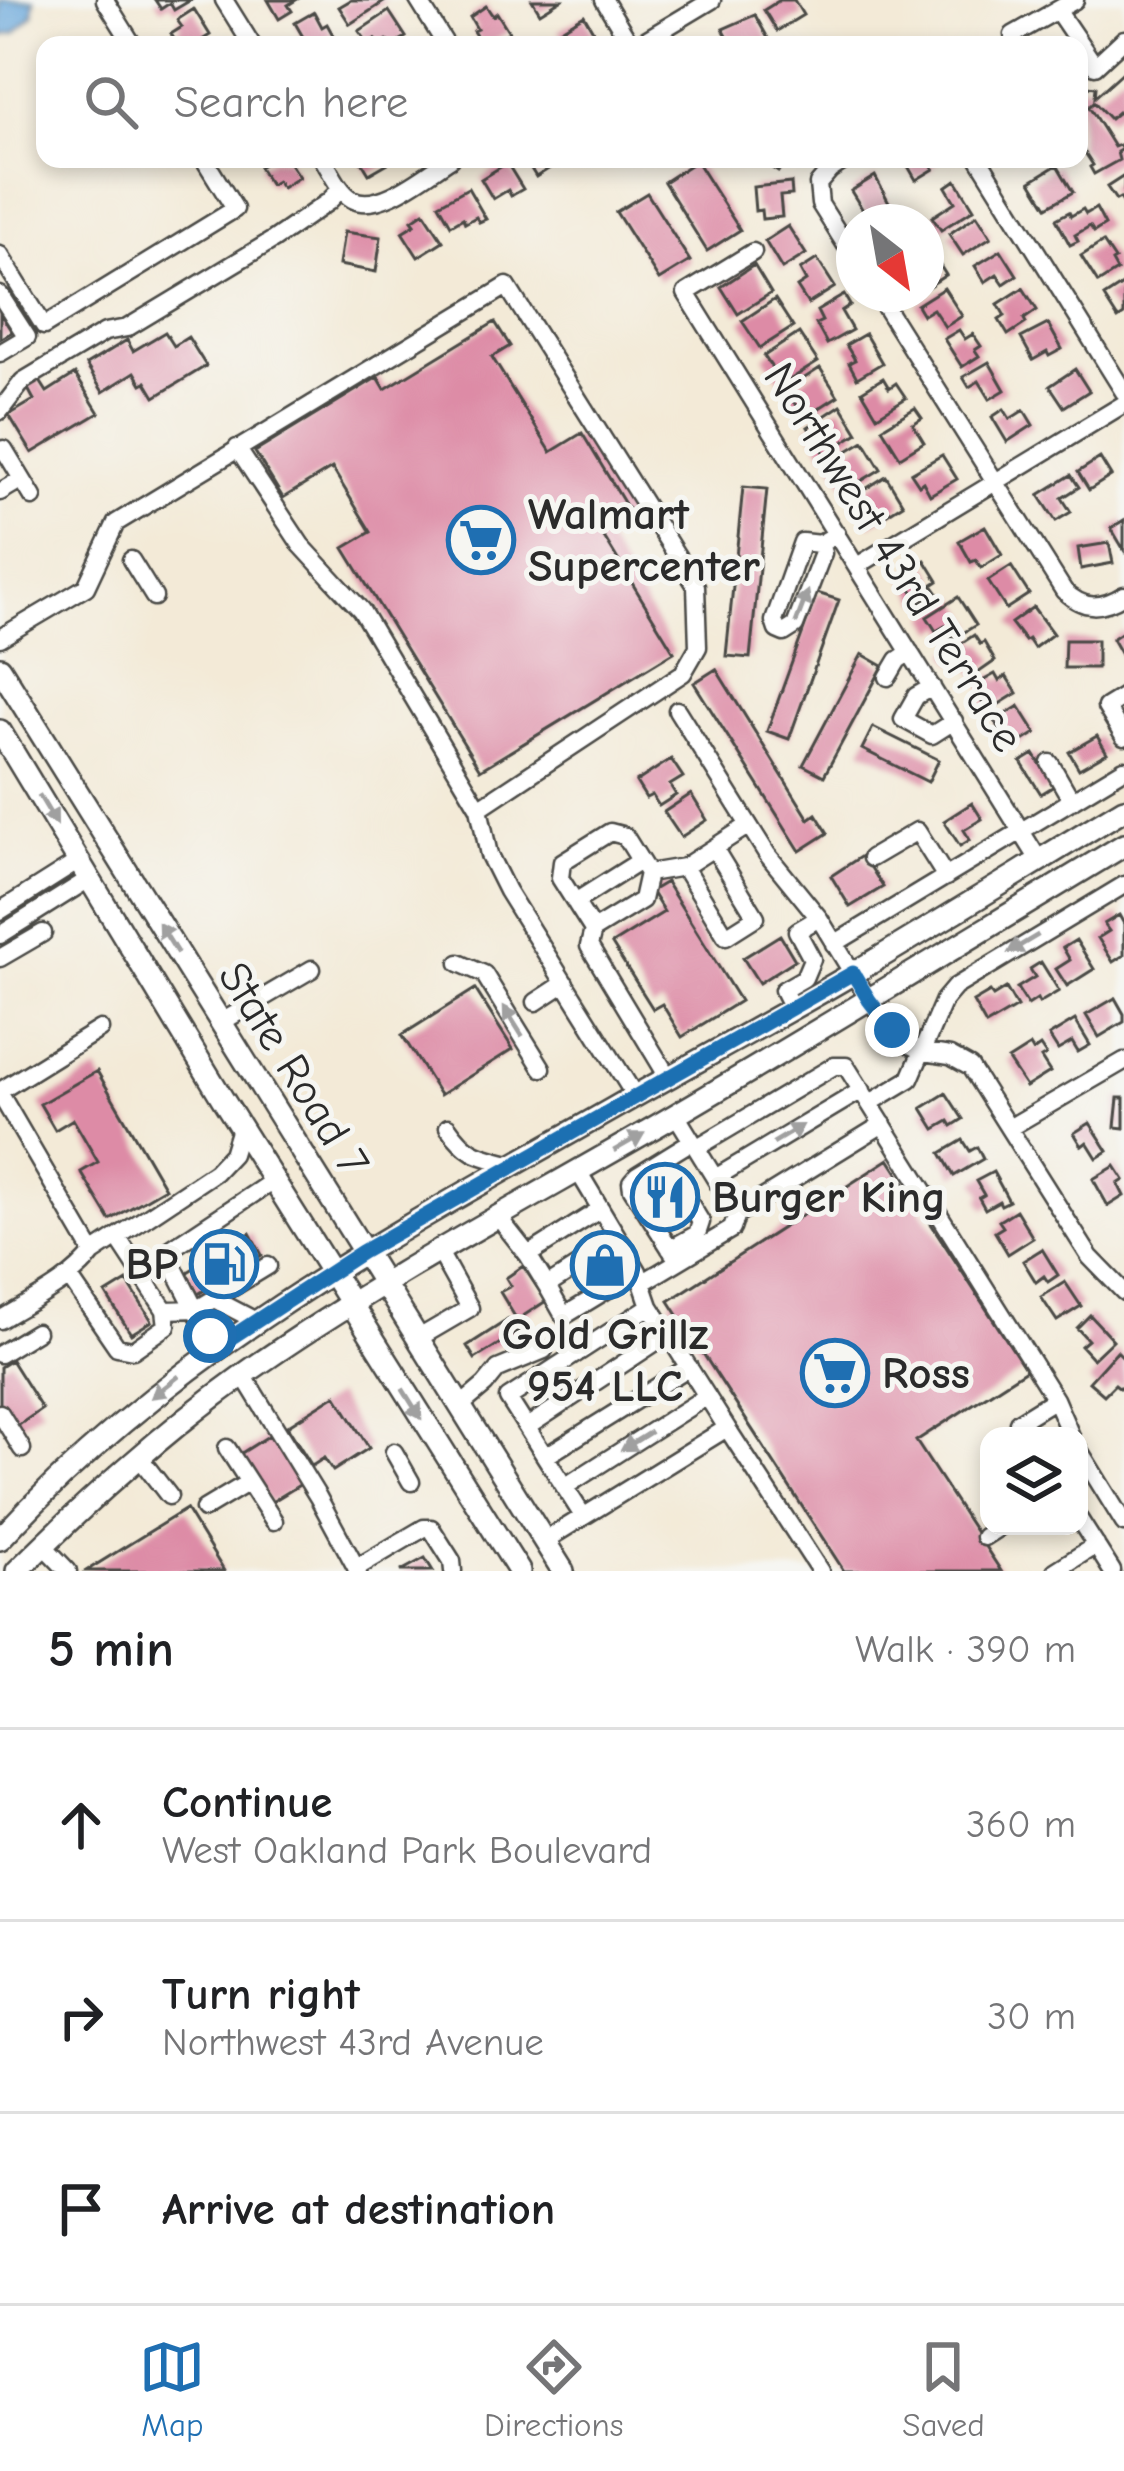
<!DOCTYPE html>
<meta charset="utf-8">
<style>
:root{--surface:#fff;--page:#f6f6f6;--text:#202124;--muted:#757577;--line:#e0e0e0;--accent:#1f6fb2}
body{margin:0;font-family:"Comic Neue",sans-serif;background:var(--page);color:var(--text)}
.controls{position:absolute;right:36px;bottom:36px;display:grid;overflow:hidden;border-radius:24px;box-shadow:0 6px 18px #0003}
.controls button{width:108px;height:108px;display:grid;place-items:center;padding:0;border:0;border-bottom:3px solid var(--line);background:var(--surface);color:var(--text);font:60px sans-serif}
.compass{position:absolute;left:836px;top:204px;width:108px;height:108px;border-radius:50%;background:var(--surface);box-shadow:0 6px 18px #0003;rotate:149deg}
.stop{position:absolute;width:36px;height:36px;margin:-27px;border:9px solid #1f6fb2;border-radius:50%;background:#fff}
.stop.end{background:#1f6fb2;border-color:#fff;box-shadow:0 3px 12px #0008}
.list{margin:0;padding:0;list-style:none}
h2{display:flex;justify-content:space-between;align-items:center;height:156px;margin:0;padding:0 48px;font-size:51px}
h2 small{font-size:39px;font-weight:400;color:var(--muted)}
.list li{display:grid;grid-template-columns:78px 1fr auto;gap:36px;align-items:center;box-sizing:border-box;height:192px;padding:0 48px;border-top:3px solid var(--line)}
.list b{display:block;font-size:45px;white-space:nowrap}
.list p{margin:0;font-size:39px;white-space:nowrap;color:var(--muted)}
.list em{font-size:39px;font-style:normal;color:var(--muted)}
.icon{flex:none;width:66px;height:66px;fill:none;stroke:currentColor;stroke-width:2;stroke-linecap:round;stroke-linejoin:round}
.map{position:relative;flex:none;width:1124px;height:1571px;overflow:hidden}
.search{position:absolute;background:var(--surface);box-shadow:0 6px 18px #0003;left:36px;right:36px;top:36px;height:132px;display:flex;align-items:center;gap:30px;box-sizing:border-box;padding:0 42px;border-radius:24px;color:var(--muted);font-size:45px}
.sheet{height:732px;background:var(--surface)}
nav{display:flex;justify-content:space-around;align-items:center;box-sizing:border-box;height:168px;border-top:3px solid var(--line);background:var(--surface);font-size:33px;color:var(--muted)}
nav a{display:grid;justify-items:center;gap:6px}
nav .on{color:var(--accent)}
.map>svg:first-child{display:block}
.water{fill:#69a7db;stroke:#4a6983;stroke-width:3}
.building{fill:#dd8ba6}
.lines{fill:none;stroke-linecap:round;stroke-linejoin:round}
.minor-casing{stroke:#494845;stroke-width:21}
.major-casing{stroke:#494845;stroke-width:26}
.minor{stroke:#fff;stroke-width:16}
.major{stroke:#fff;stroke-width:21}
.oneway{fill:#a0a0a0}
.route{stroke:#1f6fb2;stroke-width:15}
.labels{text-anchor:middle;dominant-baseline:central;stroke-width:10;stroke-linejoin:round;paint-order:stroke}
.poi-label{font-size:45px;font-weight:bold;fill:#2b2b2b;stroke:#f6f6f2;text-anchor:start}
.street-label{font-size:45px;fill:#2b2b2b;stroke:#f6f6f2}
</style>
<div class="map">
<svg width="1124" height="1571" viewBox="0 0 1124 1571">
<rect width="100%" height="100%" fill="#f6f6f2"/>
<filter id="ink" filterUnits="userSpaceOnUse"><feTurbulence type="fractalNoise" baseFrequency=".00833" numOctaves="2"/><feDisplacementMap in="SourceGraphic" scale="24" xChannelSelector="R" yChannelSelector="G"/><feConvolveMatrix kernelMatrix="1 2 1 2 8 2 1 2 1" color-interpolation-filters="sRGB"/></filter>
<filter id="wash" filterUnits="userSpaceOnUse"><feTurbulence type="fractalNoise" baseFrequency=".004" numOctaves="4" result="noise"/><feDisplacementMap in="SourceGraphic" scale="48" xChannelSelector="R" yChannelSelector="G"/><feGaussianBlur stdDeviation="2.7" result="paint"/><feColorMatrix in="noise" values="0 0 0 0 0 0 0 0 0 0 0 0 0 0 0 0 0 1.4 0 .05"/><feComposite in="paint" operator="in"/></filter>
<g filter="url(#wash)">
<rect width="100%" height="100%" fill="#f3ead7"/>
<path class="water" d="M0,0H34L33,14L15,33L0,36Z"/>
<g id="blocks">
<path class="building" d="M155,0H191L174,10L170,3L161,9Z
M268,0H296L288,5L292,11L279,19Z
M351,0H387L350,24L339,7Z
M532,0H561L540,13Z
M780,0H794L803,15L777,31L764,10Z
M486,6L493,16L497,13L509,32L487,45H482L473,31L477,29L470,17Z
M194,9L210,35L194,45H178L171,34L182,27L177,20Z
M389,11L406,37L393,45L387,40L379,45L375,39L368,43L359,31Z
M314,12L322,27L327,24L333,35L315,45H288L303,37L295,23Z
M584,15L596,36L582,44L580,41L567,45L558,31Z
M755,15L769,40L760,45H732L723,29Z
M1124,71V112L1121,115L1118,112L1110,119L1094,102L1089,107L1114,147L1119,145L1122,149L1117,152L1119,160L1094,174L1090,167L1093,165L1082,148L1079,150L1080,85L1096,87L1095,97Z
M272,159H287L299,177L282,188L277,181L270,185L259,167Z
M360,159H395L369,174Z
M525,159H564L536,177Z
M758,159H786L778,172Z
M908,159H943L932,166L934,169L916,180L905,161Z
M696,161L740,230L707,251L664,182Z
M507,163L523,189L511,196L508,190L493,199L481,179Z
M1057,165L1073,192L1047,207L1031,181Z
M875,176L891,206L869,220L851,191Z
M1124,176V204L1120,198L1116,200L1107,187Z
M956,180L974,209L941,230L932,217L955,202L946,187Z
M791,183L792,195L780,196L782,217L762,219L761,210L755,211L753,187Z
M468,188L486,219L479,222L476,217L465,223L463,218L451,225L439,204Z
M647,193L690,261L659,280L616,212Z
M1096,208L1105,225L1094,232L1090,226L1075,235L1078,241L1070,245L1056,219L1069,212L1071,216L1083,209L1086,214Z
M424,212L443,241L418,257L402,232L415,224L412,220Z
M977,215L991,237L963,255L949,234Z
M788,226L806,254L782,269L765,241Z
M344,232L381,237L376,272L339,265Z
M1103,242L1115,260L1112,262L1117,271L1098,283L1081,256Z
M1001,250L1017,275L1004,284L997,274L985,282L975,266Z
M934,256L946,275L926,288V261Z
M817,259L835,287L808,304L797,287L806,281L800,270Z
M754,265L771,293L738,314L721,287Z
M1124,284V315L1118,319L1104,297Z
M944,288L962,316L945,327L933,309L923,315L917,305Z
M1023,288L1037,310L1024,319L1026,323L1008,335L999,320L1005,316L998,304Z
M844,295L850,305L841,311L852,330L827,344L816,324L822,321L817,311Z
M775,299L793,327L760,348L742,321Z
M0,313L12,332L0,339Z
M495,322L510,346L492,357L551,452L582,433L631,514L601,532L674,652L480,770L344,548L371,532L332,468L283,498L255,452L378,377L385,389Z
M1048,324L1062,349L1049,356L1047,352L1033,360L1021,338Z
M959,330L965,339L973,334L981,346L975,350L979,356L962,367L944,339Z
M165,332L174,346L188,337L206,366L155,397L146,382L142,384L135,372L103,392L86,365L127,340L133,351Z
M799,333L818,362L783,384L764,356Z
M865,334L882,363L857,378L849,363L855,360L846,345Z
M989,362L1005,390L990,399L979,381L969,387L963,377Z
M820,368L838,396L804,418L786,390Z
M1075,369L1089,391L1064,407L1050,386Z
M75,374L99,413L32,453L9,415L34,400L26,385L38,378L47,392Z
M883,378L889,388L896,383L906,398L877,416L862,391Z
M841,405L858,433L825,454L808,427Z
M915,408L922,418L913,424L924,442L900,457L882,428Z
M1004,409L1010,419L1024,410L1033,425L1007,442L992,417Z
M864,441L881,469L848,489L831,461Z
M942,455L957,479L930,495L923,482L919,485L911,473Z
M1100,458L1111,476L1089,490L1078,472Z
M1071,475L1079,487L1062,498L1071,512L1056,521L1039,495Z
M886,476L903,504L870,525L853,497Z
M743,487L767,489L750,658L726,656Z
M1124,520V550L1111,528Z
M985,526L1002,555L981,568L976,560L971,562L959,541Z
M1109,543L1113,563L1081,569L1078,548Z
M925,560L938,581L932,585L937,592L920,603L902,574Z
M1011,566L1029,594L1006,609L988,581Z
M817,593L839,600L789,739L767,731Z
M958,597L976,625L953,639L945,626L936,631L927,617Z
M1033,607L1053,634L1034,648L1028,639L1025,641L1011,623Z
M1124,631V660L1112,639Z
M974,635L980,644L984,642L995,661L975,675L963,657L954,663L947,653Z
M1065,640H1097V668H1064Z
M862,654L883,666L824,776L803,765Z
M716,669L809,819L816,814L828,833L800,851L694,683Z
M995,674L999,681L1006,676L1017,693L988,711L982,702L989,698L979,683Z
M1019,706L1036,733L1012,748L995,721Z
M873,727L939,760L928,782L862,749Z
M1097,736L1107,753L1079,769L1069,752Z
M1034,754L1054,786L1041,794L1021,762Z
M671,759L683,777L670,785L676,795L659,806L652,795L646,798L636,782Z
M691,794L707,820L681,837L664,812Z
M972,803L982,819L964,830L970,840L960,846L944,821Z
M863,855L883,887L850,907L831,876Z
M666,882L740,1001L682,1037L662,1004L653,1009L612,944L664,912L651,891Z
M1119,915L1124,924V955L1113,962L1098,938L1109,931L1104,924Z
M780,935L795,960L759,983L743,958Z
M1076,940L1094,969L1067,986L1056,969L1070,960L1063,948Z
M1041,962L1059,991L1039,1003L1037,999L1028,1005L1017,988L1035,977L1030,969Z
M1006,988L1017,1007L986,1025L973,1002L990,992L993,996Z
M475,989L513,1049L440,1095L402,1035Z
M1115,998L1124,1014V1022L1099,1037L1086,1015Z
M1075,1020L1090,1045L1078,1052L1072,1042L1058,1050L1049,1036Z
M1030,1046L1033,1051L1040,1046L1046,1055L1041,1058L1050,1072L1026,1087L1008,1060Z
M97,1071L165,1188L110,1220L81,1172L98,1162L73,1119L55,1130L40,1104Z
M946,1093L963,1119L952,1126L949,1121L935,1129L922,1108Z
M1118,1098H1124V1128L1115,1127Z
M1090,1123L1108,1151L1097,1158L1087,1142L1082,1146L1074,1133Z
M963,1140L970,1151L977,1147L983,1159L954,1176L941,1153Z
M889,1159L1026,1370L916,1441L1001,1571H844L669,1301Z
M1115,1166L1124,1180L1118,1184L1124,1196L1108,1206L1093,1179Z
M663,1171L687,1211L667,1223L643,1183Z
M993,1172L1009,1201L1001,1205L999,1201L985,1209L979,1198L984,1195L976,1181Z
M1016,1210L1033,1238L1008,1254L995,1232L1003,1227L999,1221Z
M250,1233L262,1255L198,1294L186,1273Z
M1042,1249L1058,1275L1048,1282L1044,1276L1036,1282L1023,1261Z
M523,1266L546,1301L517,1320L500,1292L511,1286L506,1278Z
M127,1281L152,1321L131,1334L106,1294Z
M1065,1282L1081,1306L1057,1321L1041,1297Z
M1090,1315L1113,1340L1093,1359L1081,1346L1088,1340L1077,1328Z
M509,1319L518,1332L475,1359L467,1346Z
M1117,1351L1124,1358V1384L1120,1388L1115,1384L1104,1395L1089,1382Z
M11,1360L42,1409L13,1429L0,1414V1367Z
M336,1395L369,1448L333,1471L324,1458L312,1466L287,1426Z
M270,1435L301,1484L270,1503L240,1454Z
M186,1509L224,1571H86Z
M425,1558L433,1571H401Z"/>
</g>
</g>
<g filter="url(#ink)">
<use href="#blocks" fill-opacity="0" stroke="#494845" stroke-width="3"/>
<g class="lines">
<g class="minor-casing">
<path id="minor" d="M105,0L133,45
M224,0L252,45
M418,0L446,45
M604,0L631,45
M1057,10L1095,66L1124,39
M1013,35L1075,0
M637,45L712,0
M323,159C331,172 339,191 352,199C379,214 427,173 450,159
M847,159L830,170L818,184L820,204L854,258
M979,159L1124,392
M753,252L686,293L1039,860
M0,255L44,326L235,209L204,159
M877,294L1064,591C1084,610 1101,609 1124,595
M0,295L27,337L0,353
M0,411L23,381L105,332L127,328L273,240L328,202L341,189
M0,451L4,449L33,497
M0,492L22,479
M820,544L823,553L795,626L784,633L777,630L774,621L802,542L820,544L837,534
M131,560L154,597
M857,566L1124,404
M0,638L86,587L116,523L507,286L696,586L698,647L683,673L479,808L361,610L301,545L237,448
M888,677L898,660L910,652
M932,687L916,696L903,719L932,735L954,721
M1124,696L1106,707L1124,737
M677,710L767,854L819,918L869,1000L893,1030L906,1043L924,1052L950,1056L970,1067L1090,1257L1124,1292
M1050,763L1072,801
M479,808L489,855L507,891L635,1096
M714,848L756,917L726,936L684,867L749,825
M871,858L917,831L946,877
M648,873L642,900L593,930L560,878L562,862L610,832L625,836L648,873L684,867
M575,902L640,861
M0,911L79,861
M593,930L589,946L668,1077
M0,935L89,879
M834,944L1124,769
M0,958L43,933
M459,963L484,974L542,1068
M536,1002L565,983
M792,1008L783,990L804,978L812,959L797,931L819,918
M220,1023L312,969
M0,1091L100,1029
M0,1094L93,1253
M870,1103L910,1079L944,1000L955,987L1124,885
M448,1127C469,1157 480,1156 514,1165
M1009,1128L1124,1061
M696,1148L834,1066H846L1055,1399L1071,1436
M663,1159L701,1222L697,1234L670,1249
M715,1178L862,1090
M737,1214L883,1124
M498,1217L528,1255L601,1209
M117,1237L165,1310
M528,1255L547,1286L619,1240
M678,1261L632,1189L631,1182L637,1175L692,1141
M69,1277L117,1347L133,1350L167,1326L165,1310L197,1309L268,1266
M642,1283L732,1229L737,1214L676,1115
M547,1286L564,1316L638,1271
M214,1299L256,1321
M0,1320C32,1300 70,1283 93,1253L215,1172L232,1154L240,1128
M417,1339L470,1308L439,1252
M215,1348L166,1252L273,1181
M0,1354L36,1332
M243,1375L318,1497L358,1571
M459,1407L485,1385L498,1369L544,1350
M0,1413L22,1449
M527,1427L668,1334
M727,1428L820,1571
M1027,1436L1018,1422L1055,1399
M227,1448L274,1521
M1079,1450L1124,1523
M394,1452L411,1482
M546,1456L689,1367
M139,1457L169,1496
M566,1486L707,1396
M204,1509L249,1482
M583,1516L508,1398L650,1306
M1079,1519L1112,1571
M984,1537L1001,1526
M544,1541L727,1428L650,1306L638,1271L578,1171
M43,1545L68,1571
M356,1568L424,1528H431L452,1561L453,1571
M1055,1571L1096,1545"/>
</g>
<g class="major-casing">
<path id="major" d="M0,668L563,1571
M0,731L222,1098L519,1571
M0,1539C175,1349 393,1234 614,1108C693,1063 774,1020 852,974C943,920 1033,864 1124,809
M17,1571C88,1501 162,1433 243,1375C379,1279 528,1201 672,1117C824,1028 973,936 1124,845"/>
</g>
<use href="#minor" class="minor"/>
<use href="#major" class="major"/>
</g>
<defs><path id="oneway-solid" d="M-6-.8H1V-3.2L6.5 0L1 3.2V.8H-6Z" transform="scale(3)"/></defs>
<g class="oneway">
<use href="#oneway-solid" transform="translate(802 607) rotate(-69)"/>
<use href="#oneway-solid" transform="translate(48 810) rotate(59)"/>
<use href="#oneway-solid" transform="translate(168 938) rotate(-122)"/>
<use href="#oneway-solid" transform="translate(1023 944) rotate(149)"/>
<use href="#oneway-solid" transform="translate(513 1021) rotate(-122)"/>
<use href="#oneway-solid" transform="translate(788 1134) rotate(-31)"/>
<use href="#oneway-solid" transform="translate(629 1142) rotate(-30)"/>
<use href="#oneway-solid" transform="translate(165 1387) rotate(142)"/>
<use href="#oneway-solid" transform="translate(412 1404) rotate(58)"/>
<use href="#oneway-solid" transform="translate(636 1441) rotate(148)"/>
</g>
</g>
<g class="lines" filter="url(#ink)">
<path class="route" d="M210,1336L215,1348L362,1252L853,973L869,1000L892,1030"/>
</g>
<defs>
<g id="supermarket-ring" transform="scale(3.45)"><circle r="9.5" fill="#f6f6f2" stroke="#1f6fb2" stroke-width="1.5"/><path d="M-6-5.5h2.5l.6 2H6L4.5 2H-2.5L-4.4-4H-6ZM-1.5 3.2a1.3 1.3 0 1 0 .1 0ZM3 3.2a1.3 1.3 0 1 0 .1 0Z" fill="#1f6fb2"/></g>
<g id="restaurant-ring" transform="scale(3.45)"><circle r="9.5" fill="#f6f6f2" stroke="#1f6fb2" stroke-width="1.5"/><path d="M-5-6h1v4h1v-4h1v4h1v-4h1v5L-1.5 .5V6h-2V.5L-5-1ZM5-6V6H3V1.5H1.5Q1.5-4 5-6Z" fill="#1f6fb2"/></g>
<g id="fuel-ring" transform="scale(3.45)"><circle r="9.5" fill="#f6f6f2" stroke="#1f6fb2" stroke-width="1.5"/><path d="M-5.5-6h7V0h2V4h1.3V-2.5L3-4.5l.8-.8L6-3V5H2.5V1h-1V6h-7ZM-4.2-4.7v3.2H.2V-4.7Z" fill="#1f6fb2"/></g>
<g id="shop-ring" transform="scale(3.45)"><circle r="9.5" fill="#f6f6f2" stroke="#1f6fb2" stroke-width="1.5"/><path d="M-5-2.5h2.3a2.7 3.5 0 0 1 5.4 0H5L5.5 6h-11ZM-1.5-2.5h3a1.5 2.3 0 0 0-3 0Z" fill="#1f6fb2"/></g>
</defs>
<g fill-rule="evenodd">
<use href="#supermarket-ring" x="481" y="540"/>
<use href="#restaurant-ring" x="665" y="1197"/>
<use href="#fuel-ring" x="224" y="1264"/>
<use href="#shop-ring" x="605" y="1265"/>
<use href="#supermarket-ring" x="835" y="1373"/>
</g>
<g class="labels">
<g class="poi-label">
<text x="528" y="514">Walmart<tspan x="528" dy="52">Supercenter</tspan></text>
<text x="712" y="1197">Burger King</text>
<text x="178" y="1264" text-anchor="end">BP</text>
<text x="605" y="1334" text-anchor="middle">Gold Grillz<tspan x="605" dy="52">954 LLC</tspan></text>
<text x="882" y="1373">Ross</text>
</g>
<g class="street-label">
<text transform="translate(894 557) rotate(58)">Northwest 43rd Terrace</text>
<text transform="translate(294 1069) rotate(58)">State Road 7</text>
</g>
</g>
</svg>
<div class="controls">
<button><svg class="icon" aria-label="layers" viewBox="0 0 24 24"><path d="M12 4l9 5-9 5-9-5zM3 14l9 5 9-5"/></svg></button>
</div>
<svg class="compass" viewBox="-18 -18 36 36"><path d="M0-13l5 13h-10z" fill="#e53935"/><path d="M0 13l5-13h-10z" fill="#757577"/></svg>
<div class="stop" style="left:210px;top:1336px"></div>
<div class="stop end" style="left:892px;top:1030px"></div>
<div class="search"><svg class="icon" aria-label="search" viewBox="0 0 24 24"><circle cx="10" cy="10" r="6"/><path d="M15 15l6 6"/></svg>Search here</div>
</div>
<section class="sheet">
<h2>5 min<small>Walk · 390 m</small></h2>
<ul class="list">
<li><svg class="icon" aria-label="ahead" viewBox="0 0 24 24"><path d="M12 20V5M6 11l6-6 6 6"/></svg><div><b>Continue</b><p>West Oakland Park Boulevard</p></div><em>360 m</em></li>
<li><svg class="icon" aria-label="right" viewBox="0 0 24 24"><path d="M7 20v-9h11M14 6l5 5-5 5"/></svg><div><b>Turn right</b><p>Northwest 43rd Avenue</p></div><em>30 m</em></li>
<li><svg class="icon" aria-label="arrive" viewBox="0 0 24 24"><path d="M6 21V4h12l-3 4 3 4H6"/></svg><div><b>Arrive at destination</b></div></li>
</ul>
</section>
<nav>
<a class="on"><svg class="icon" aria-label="map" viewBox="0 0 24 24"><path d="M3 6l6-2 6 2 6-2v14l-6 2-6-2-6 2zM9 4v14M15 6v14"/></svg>Map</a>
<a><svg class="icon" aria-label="directions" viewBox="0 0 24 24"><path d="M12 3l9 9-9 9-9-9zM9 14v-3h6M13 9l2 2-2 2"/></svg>Directions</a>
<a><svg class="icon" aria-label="saved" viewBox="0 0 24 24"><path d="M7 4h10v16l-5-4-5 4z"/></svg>Saved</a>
</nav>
